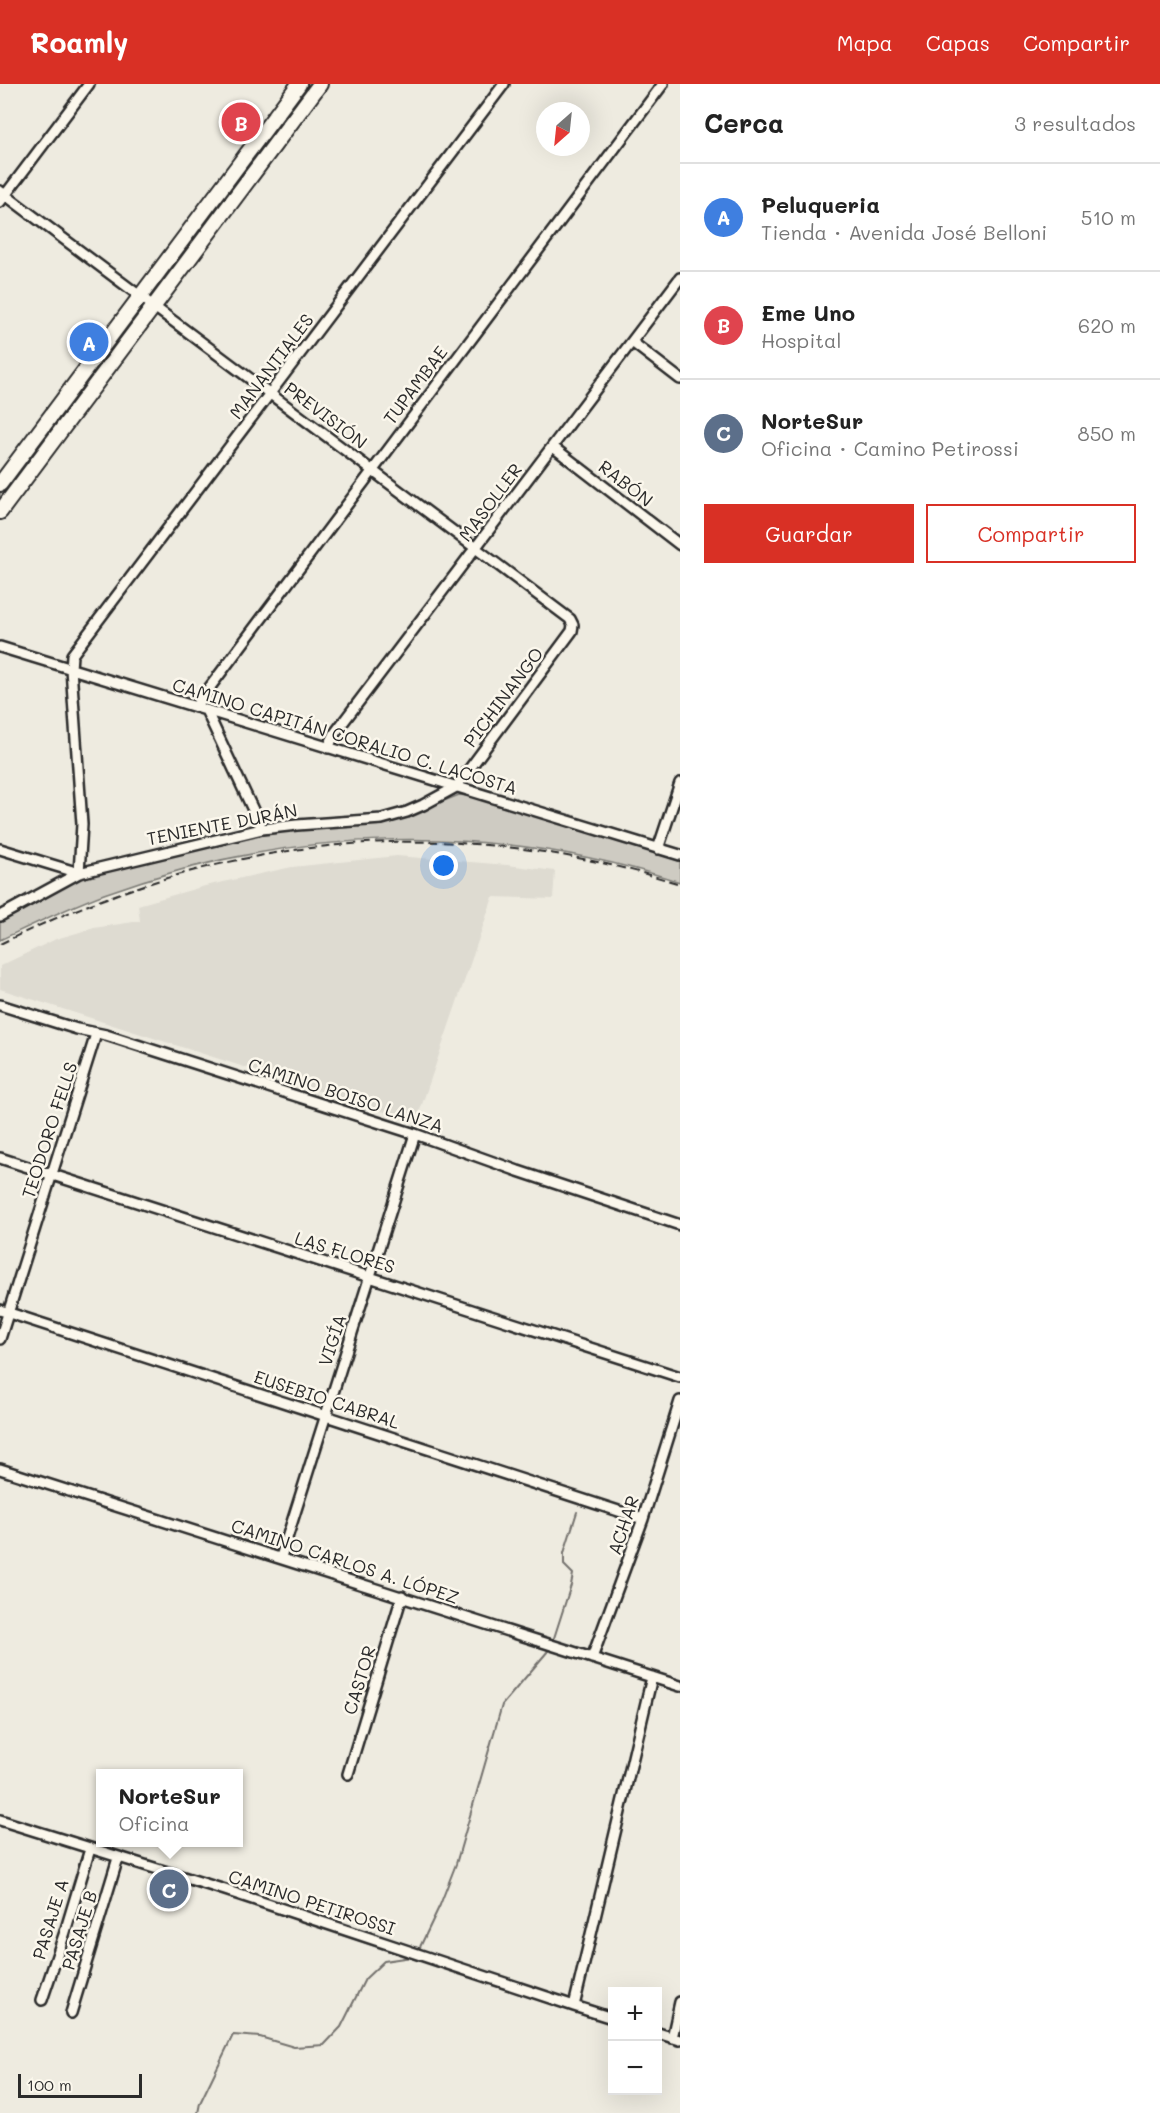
<!DOCTYPE html>
<html lang="es">
<meta charset="utf-8">
<style>
:root{--surface:#fff;--page:#f6f6f6;--text:#222;--muted:#767676;--line:#e0e0e0;--accent:#d93025}
body{margin:0;font-family:Mali,sans-serif;background:var(--page);color:var(--text)}
.controls{position:absolute;right:18px;bottom:18px;display:grid;overflow:hidden;border-radius:0px;box-shadow:0 6px 24px #0002}
.controls button{width:54px;height:54px;display:grid;place-items:center;padding:0;border:0;border-bottom:2px solid var(--line);background:var(--surface);color:var(--text);font:30px sans-serif}
.compass{position:absolute;left:536px;top:18px;width:54px;height:54px;border-radius:50%;background:var(--surface);box-shadow:0 6px 24px #0002;rotate:207deg}
.scale{position:absolute;left:18px;bottom:15px;width:124px;box-sizing:border-box;padding-left:6px;border:3px solid #2b2b2b;border-top:0;font-size:16px;line-height:21px;white-space:nowrap;color:#2b2b2b;-webkit-text-stroke:4px #fbf7ec;paint-order:stroke}
.you{position:absolute;left:444px;top:782px;width:21px;height:21px;margin:-15px;border:4px solid #fff;border-radius:50%;background:#1a73e8;box-shadow:0 0 0 9px #1a73e833}
.badge{display:grid;place-items:center;width:39px;height:39px;border-radius:50%;background:var(--accent);color:#fff;font-size:20px;font-weight:700}
.pin{position:absolute;translate:-50% -50%;border:3px solid #fff;box-shadow:0 2px 6px #0006}
.popup{position:absolute;left:96px;top:1685px;width:147px;height:78px;box-sizing:border-box;display:grid;place-content:center;border-radius:0px;background:var(--surface);filter:drop-shadow(0 2px 4px #0005);font-size:20px;white-space:nowrap;color:var(--muted)}
.popup b{font-size:22px;color:var(--text)}
.popup::after{content:'';position:absolute;left:50%;top:100%;margin-left:-12px;border:12px solid transparent;border-top-color:var(--surface)}
.list{margin:0;padding:0;list-style:none}
h2{display:flex;justify-content:space-between;align-items:center;height:78px;margin:0;padding:0 24px;font-size:26px}
h2 small{font-size:20px;font-weight:400;color:var(--muted)}
.list li{display:grid;grid-template-columns:39px 1fr auto;gap:18px;align-items:center;box-sizing:border-box;height:108px;padding:0 24px;border-top:2px solid var(--line)}
.list b{display:block;font-size:22px;white-space:nowrap}
.list p{margin:0;font-size:20px;white-space:nowrap;color:var(--muted)}
.list em{font-size:20px;font-style:normal;color:var(--muted)}
.actions{display:flex;gap:12px;padding:18px 24px}
.actions a{flex:1;padding:14px 0;border:2px solid var(--accent);border-radius:0px;text-align:center;font-size:21px;color:var(--accent)}
.actions .main{background:var(--accent);color:#fff}
.map{position:relative;flex:none;width:680px;height:2029px;overflow:hidden}
header{display:flex;align-items:center;gap:36px;box-sizing:border-box;height:84px;padding:0 30px;background:var(--accent);color:#fff}
header strong{font-size:28px}
nav{display:flex;gap:33px;margin-inline-start:auto;font-size:21px}
main{display:flex}
aside{flex:1;background:var(--surface)}
.map>svg:first-child{display:block}
.built{fill:#dedbd1}
.green{fill:#cecbc2;stroke:#7c7b76;stroke-width:1.5}
.lines{fill:none;stroke-linecap:round;stroke-linejoin:round}
.stream{stroke:#74726e;stroke-width:2}
.street-casing{stroke:#2b2b2b;stroke-width:14}
.secondary-casing{stroke:#2b2b2b;stroke-width:18}
.street{stroke:#fbf7ec;stroke-width:9}
.secondary{stroke:#fbf7ec;stroke-width:14}
.rail{stroke:#2b2b2b;stroke-width:2;stroke-dasharray:9 4.5;stroke-linecap:butt}
.labels{text-anchor:middle;dominant-baseline:central;stroke-width:5;stroke-linejoin:round;paint-order:stroke}
.street-label{font-size:18px;fill:#2b2b2b;stroke:#fbf7ec}
</style>
<header>
<strong>Roamly</strong>
<nav><a>Mapa</a><a>Capas</a><a>Compartir</a></nav>
</header>
<main>
<div class="map">
<svg width="680" height="2029" viewBox="0 0 680 2029">
<rect width="100%" height="100%" fill="#eeebe0"/>
<filter id="ink" filterUnits="userSpaceOnUse"><feTurbulence type="fractalNoise" baseFrequency=".0167" numOctaves="2"/><feDisplacementMap in="SourceGraphic" scale="12" xChannelSelector="R" yChannelSelector="G"/><feConvolveMatrix kernelMatrix="1 2 1 2 8 2 1 2 1" color-interpolation-filters="sRGB"/></filter>
<g filter="url(#ink)">
<path class="built" d="M397,772L507,781L555,787L553,815L493,813L416,1038L0,905V882L56,855L94,844L140,837L138,821L205,802L292,783Z"/>
<path class="green" d="M304,0H316L286,34L283,29Z
M278,38L283,42L154,218L146,212Z
M141,222L145,223L0,424V409Z
M459,711L469,712L680,777V798C490,737 292,742 104,810C69,823 34,840 0,856V838L31,822L60,804L79,795L157,773L255,750L393,737Z"/>
<g class="lines">
<path class="stream" d="M554,1554L571,1501L573,1490L564,1481V1469L577,1428
M420,1863L440,1821L456,1780L502,1621L548,1567
M198,2029L200,2019L233,1951L260,1953L294,1963L324,1961L341,1943L365,1895L384,1877L411,1873"/>
<g class="street-casing">
<path id="street" d="M0,107L570,535L573,541L572,547L456,703L423,721L407,728L382,735L297,741L262,745L79,789L0,832
M0,118L89,0
M632,258L680,295
M553,363L680,461
M0,563L680,771
M195,623L663,0
M206,626L262,745
M328,664L335,649L680,194
M0,765L79,789L82,740L71,585L72,571L504,0
M658,765L680,699
M0,921L77,945L106,951L415,1050L518,1087L680,1141
M0,1074L680,1293
M0,1226L643,1435
M0,1255L96,950
M0,1385L680,1602
M281,1473L415,1050
M592,1574L643,1435L680,1317
M348,1690L402,1512
M0,1736L225,1806L574,1922L612,1934
M42,1916L65,1848L90,1765
M574,1922L652,1593
M71,1929L118,1774
M658,1949L680,1956
M672,1954L680,1918"/>
</g>
<g class="secondary-casing">
<path id="secondary" d="M0,400L299,0
M0,428L320,0"/>
</g>
<use href="#street" class="street"/>
<use href="#secondary" class="secondary"/>
<path class="rail" d="M0,860C221,751 443,726 680,800"/>
</g>
</g>
<g class="labels">
<g class="street-label">
<text transform="translate(271 282) rotate(-53)">MANANTIALES</text>
<text transform="translate(415 301) rotate(-53)">TUPAMBAE</text>
<text transform="translate(326 331) rotate(37)">PREVISIÓN</text>
<text transform="translate(626 399) rotate(38)">RABÓN</text>
<text transform="translate(490 418) rotate(-53)">MASOLLER</text>
<text transform="translate(503 613) rotate(-53)">PICHINANGO</text>
<text transform="translate(345 652) rotate(17)">CAMINO CAPITÁN CORALIO C. LACOSTA</text>
<text transform="translate(222 740) rotate(-11)">TENIENTE DURÁN</text>
<text transform="translate(346 1011) rotate(18)">CAMINO BOISO LANZA</text>
<text transform="translate(49 1046) rotate(-72)">TEODORO FELLS</text>
<text transform="translate(345 1168) rotate(17)">LAS FLORES</text>
<text transform="translate(332 1256) rotate(-72)">VIGÍA</text>
<text transform="translate(327 1315) rotate(18)">EUSEBIO CABRAL</text>
<text transform="translate(623 1441) rotate(-71)">ACHAR</text>
<text transform="translate(345 1477) rotate(18)">CAMINO CARLOS A. LÓPEZ</text>
<text transform="translate(359 1596) rotate(-73)">CASTOR</text>
<text transform="translate(312 1818) rotate(18)">CAMINO PETIROSSI</text>
<text transform="translate(50 1835) rotate(-73)">PASAJE A</text>
<text transform="translate(79 1846) rotate(-73)">PASAJE B</text>
</g>
</g>
</svg>
<div class="controls">
<button>+</button>
<button>−</button>
</div>
<svg class="compass" viewBox="-18 -18 36 36"><path d="M0-13l5 13h-10z" fill="#e53935"/><path d="M0 13l5-13h-10z" fill="#767676"/></svg>
<div class="scale">100 m</div>
<div class="you"></div>
<div class="pin badge" style="left:89px;top:258px;background:#3f7fe0">A</div>
<div class="pin badge" style="left:241px;top:38px;background:#e0444e">B</div>
<div class="pin badge" style="left:169px;top:1805px;background:#5c6f8a">C</div>
<div class="popup"><b>NorteSur</b>Oficina</div>
</div>
<aside>
<h2>Cerca<small>3 resultados</small></h2>
<ul class="list">
<li><span class="badge" style="background:#3f7fe0">A</span><div><b>Peluqueria</b><p>Tienda · Avenida José Belloni</p></div><em>510 m</em></li>
<li><span class="badge" style="background:#e0444e">B</span><div><b>Eme Uno</b><p>Hospital</p></div><em>620 m</em></li>
<li><span class="badge" style="background:#5c6f8a">C</span><div><b>NorteSur</b><p>Oficina · Camino Petirossi</p></div><em>850 m</em></li>
</ul>
<div class="actions"><a class="main">Guardar</a><a>Compartir</a></div>
</aside>
</main>
